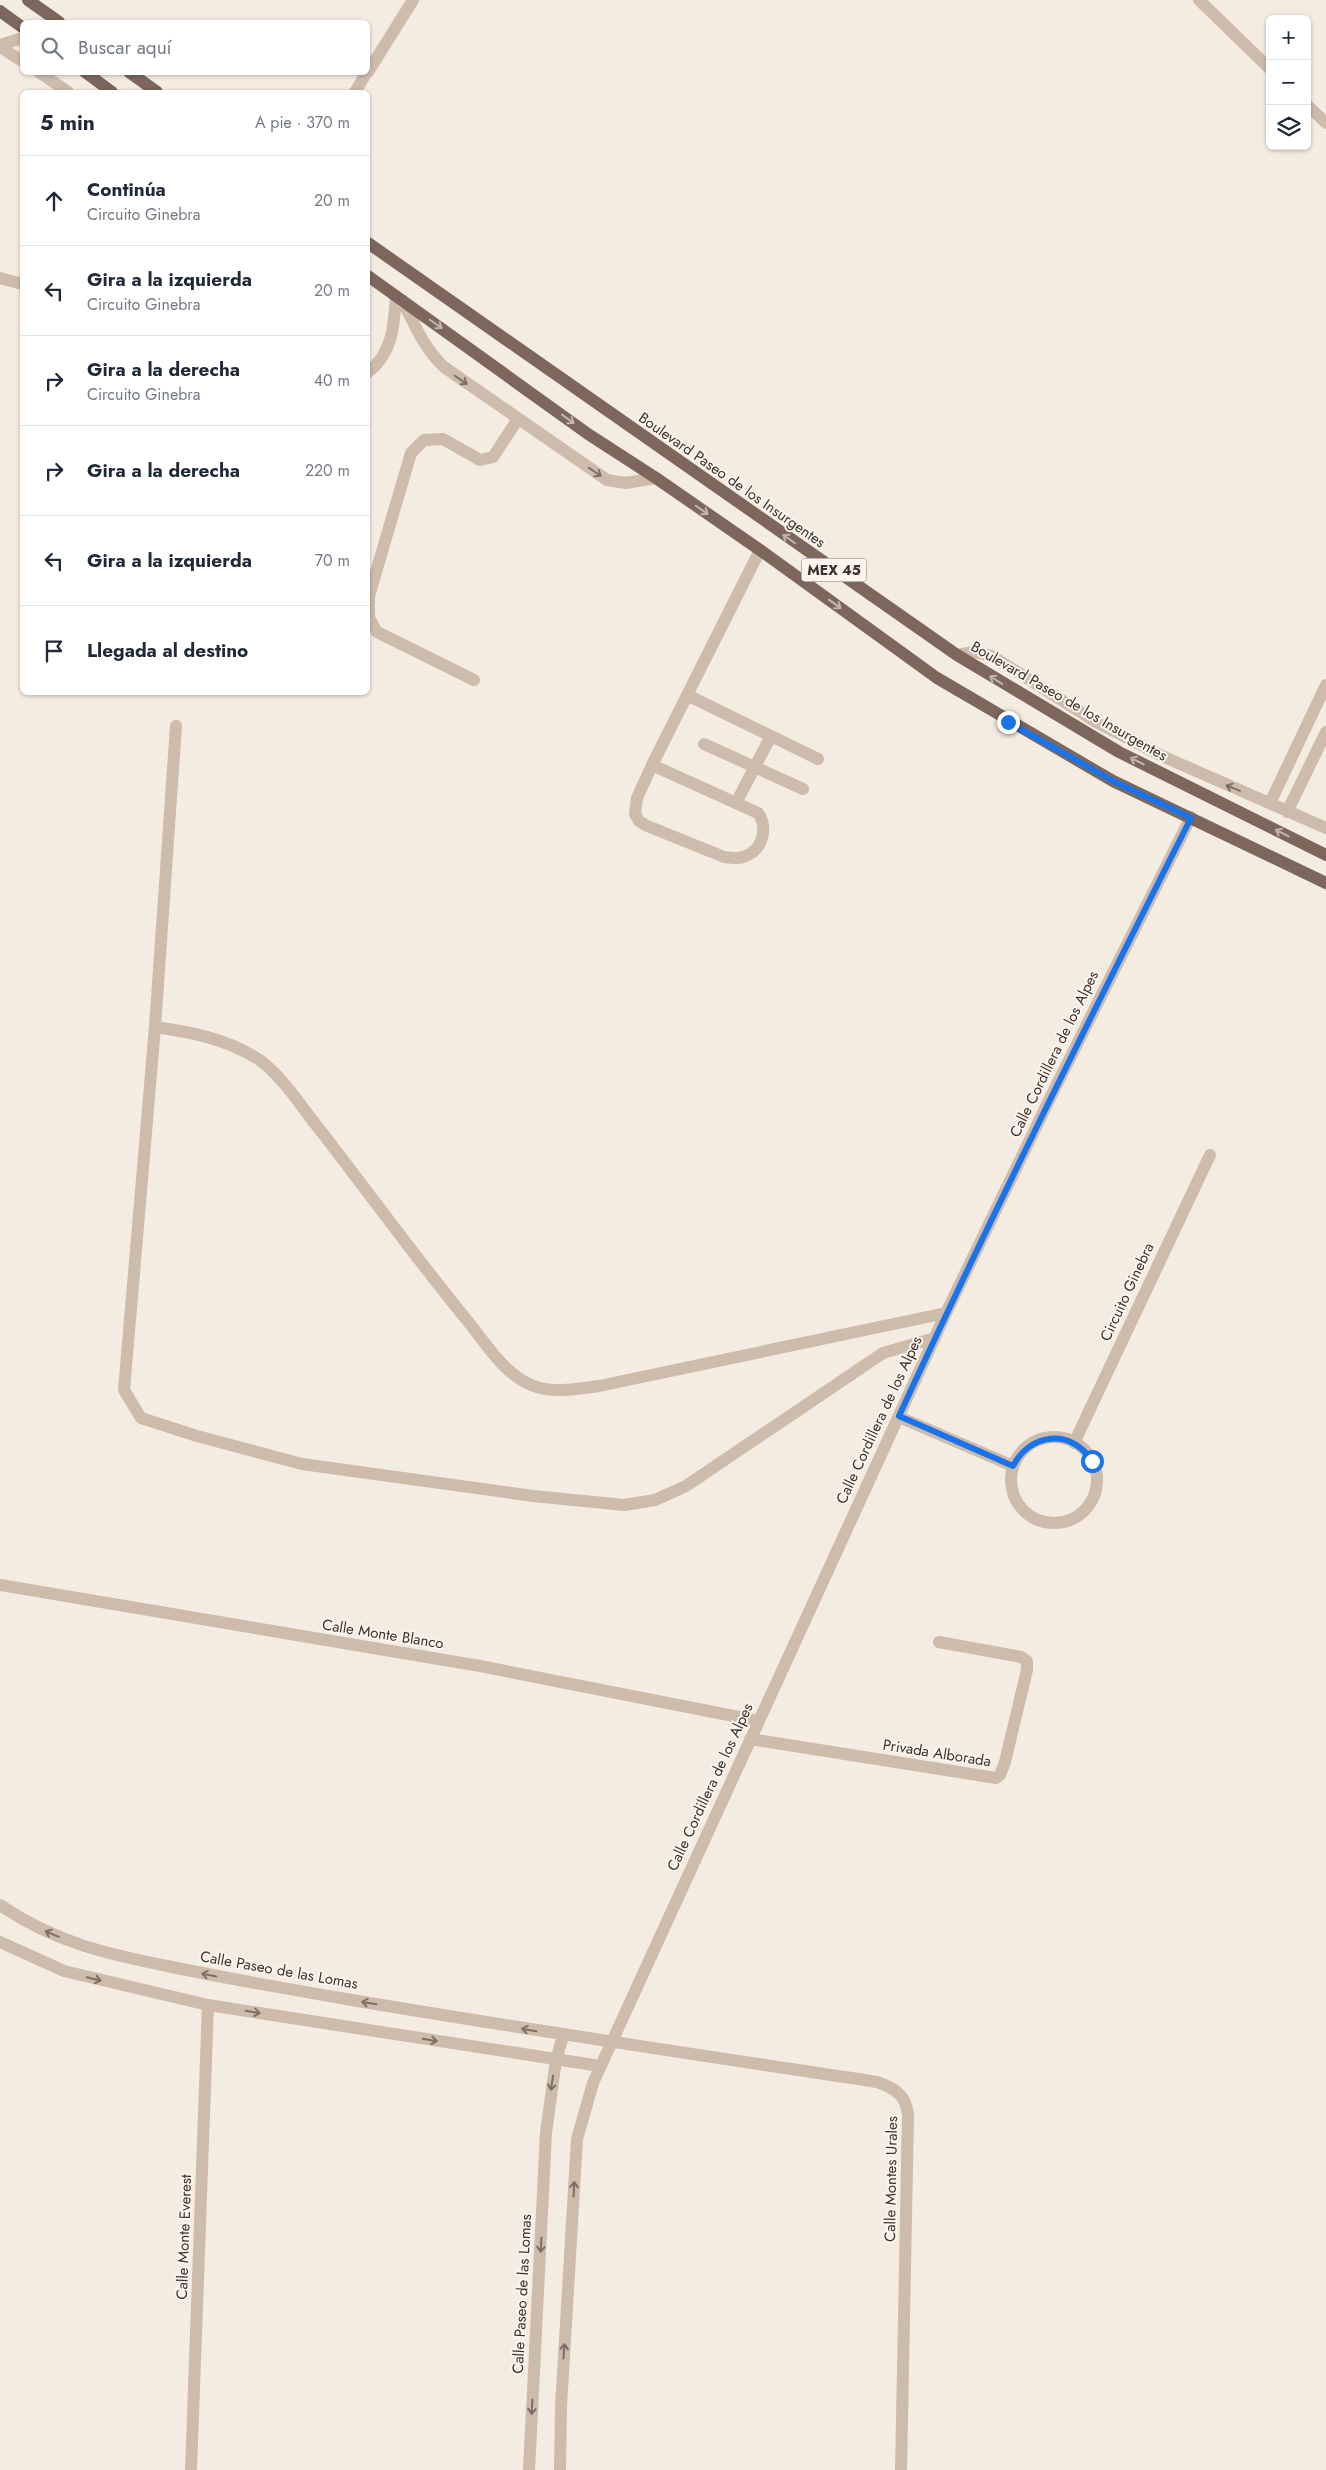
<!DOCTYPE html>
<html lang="es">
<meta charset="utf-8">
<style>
:root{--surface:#fff;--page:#f2f2f3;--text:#1f2937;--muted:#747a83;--line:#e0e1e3}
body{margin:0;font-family:Jost,sans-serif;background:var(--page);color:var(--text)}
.controls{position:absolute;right:15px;top:15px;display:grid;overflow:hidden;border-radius:8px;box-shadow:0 1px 4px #0004}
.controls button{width:45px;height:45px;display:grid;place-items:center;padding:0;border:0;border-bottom:1px solid var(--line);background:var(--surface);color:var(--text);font:25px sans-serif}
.stop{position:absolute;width:15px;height:15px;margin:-11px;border:4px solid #1a73e8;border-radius:50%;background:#fff}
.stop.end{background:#1a73e8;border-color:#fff;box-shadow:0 1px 5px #0008}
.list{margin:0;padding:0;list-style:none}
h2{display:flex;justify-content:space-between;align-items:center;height:65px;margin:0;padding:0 20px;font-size:21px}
h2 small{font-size:16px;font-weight:400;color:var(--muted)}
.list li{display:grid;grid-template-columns:32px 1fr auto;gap:15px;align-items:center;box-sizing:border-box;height:90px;padding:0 20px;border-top:1px solid var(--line)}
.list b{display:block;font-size:19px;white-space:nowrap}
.list p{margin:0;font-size:16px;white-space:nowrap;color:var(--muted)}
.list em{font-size:16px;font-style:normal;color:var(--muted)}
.icon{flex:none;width:28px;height:28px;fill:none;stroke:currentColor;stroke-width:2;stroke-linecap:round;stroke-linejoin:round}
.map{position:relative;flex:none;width:1326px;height:2470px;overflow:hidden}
.search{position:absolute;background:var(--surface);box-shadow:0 1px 4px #0004;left:20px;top:20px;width:350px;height:55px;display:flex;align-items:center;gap:12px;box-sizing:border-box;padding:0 18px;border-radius:8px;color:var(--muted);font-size:19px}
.panel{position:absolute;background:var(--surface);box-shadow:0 1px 4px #0004;left:20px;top:90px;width:350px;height:605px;border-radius:8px}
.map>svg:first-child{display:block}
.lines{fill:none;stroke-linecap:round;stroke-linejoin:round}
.lane{stroke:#cdbbac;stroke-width:12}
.street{stroke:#cdbbac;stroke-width:12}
.primary{stroke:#7d675c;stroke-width:12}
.oneway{stroke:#c2b5ac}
.oneway2{stroke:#7d6f65}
.route{stroke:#1a73e8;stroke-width:6}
.labels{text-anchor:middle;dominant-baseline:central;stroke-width:4;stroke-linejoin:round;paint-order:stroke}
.shield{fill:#fbf5ee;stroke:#756b66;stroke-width:1}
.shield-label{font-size:14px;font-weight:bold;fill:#3b302b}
.street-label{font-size:15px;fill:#3b302b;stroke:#fbf5ee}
</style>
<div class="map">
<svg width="1326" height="2470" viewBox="0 0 1326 2470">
<rect width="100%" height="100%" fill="#f4ebe1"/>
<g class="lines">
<path class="lane" d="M0,45L22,38
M402,300C414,324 424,348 444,367L607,480L626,483L656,478
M368,372C393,353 394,325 396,296
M957,655L974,652L992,656L1096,722L1162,756L1326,828
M474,680L377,632L369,618V596L411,453L424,440L443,439L480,460L493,457L518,419
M687,695L818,759
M704,744L803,789
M652,765L758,813C769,828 762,852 743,857C737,859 731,858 724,857L645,825L639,821L635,814L637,798L652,765L760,550
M736,803L771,736
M1270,803L1326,685
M1287,812L1326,732"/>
<path class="street" d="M1199,0L1270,69
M0,47L22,61
M39,72L68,92
M368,72L413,0
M355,92L367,72
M1307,105L1326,123
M0,278L22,284
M176,726L155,1027L124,1390L141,1418L197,1436L302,1464L533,1496L624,1505L655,1500L686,1486L883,1353L935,1338
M155,1027C191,1032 227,1039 258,1059C281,1074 303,1109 320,1130C369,1193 415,1257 466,1319C484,1341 504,1374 531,1385C553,1394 577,1389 599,1386L946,1313
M899,1417L1013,1466
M1011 1480a43 43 0 1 1 86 0a43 43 0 1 1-86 0Z
M1074,1443L1210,1155
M0,1585L480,1666L759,1721
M750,1739L996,1778L1000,1775L1005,1762L1027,1670V1661L1021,1657L939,1642
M0,1905C56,1943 107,1954 172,1967C230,1979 288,1989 346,1999C522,2029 699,2055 877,2082C895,2088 907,2096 908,2116L901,2470
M0,1942L64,1971L208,2005L600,2066
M191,2470L208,2005
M529,2470L546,2133L556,2060L563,2036
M560,2470L561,2407L577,2139L593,2083L946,1313L1054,1090L1191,817"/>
<path class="primary" d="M28,0L59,22
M0,11L22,27
M85,72L112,92
M129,72L157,92
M368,243L957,655L1119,752L1326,855
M368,276L588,434L656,478L760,550L937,678L1113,781L1326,883"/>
</g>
<defs><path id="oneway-shaft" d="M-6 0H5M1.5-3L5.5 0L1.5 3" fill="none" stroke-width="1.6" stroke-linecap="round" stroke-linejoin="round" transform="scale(1.25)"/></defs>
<g class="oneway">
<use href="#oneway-shaft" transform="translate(436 324) rotate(35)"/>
<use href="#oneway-shaft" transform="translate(568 419) rotate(36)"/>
<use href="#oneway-shaft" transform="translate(702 510) rotate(35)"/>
<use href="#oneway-shaft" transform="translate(789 539) rotate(-145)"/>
<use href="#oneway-shaft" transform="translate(835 604) rotate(36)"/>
<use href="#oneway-shaft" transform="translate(996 680) rotate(-148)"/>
<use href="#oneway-shaft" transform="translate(1137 761) rotate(-153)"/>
<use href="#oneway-shaft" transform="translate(1282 833) rotate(-153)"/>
</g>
<g class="oneway2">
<use href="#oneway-shaft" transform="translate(461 380) rotate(35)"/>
<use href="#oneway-shaft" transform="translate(595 472) rotate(34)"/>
<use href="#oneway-shaft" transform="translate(1233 788) rotate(-158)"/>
<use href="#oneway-shaft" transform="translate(52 1934) rotate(-157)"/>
<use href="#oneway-shaft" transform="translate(209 1975) rotate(-169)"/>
<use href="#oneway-shaft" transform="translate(94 1979) rotate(14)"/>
<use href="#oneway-shaft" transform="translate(369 2003) rotate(-170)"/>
<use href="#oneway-shaft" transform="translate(253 2012) rotate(9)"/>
<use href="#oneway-shaft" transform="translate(529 2030) rotate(-170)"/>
<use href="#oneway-shaft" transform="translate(430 2040) rotate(9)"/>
<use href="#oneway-shaft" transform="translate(552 2083) rotate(99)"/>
<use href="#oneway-shaft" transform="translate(574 2189) rotate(-87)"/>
<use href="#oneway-shaft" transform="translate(541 2245) rotate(93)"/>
<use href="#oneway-shaft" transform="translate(564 2351) rotate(-86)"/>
<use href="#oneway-shaft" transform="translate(532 2407) rotate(93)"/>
</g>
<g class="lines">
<path class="route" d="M1008,722L1113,781L1191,818C1091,1016 992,1214 899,1416L1013,1466C1030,1433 1071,1428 1092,1461"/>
</g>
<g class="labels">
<rect class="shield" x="801.5" y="558.5" width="65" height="23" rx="4"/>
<g class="shield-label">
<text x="834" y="570">MEX 45</text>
</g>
<g class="street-label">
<text transform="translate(732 480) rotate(35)">Boulevard Paseo de los Insurgentes</text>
<text transform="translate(1069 701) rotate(30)">Boulevard Paseo de los Insurgentes</text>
<text transform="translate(1054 1054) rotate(-64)">Calle Cordillera de los Alpes</text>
<text transform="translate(1127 1292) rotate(-65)">Circuito Ginebra</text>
<text transform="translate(879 1420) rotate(-65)">Calle Cordillera de los Alpes</text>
<text transform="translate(383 1634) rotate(9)">Calle Monte Blanco</text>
<text transform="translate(937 1753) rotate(9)">Privada Alborada</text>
<text transform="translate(710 1787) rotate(-65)">Calle Cordillera de los Alpes</text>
<text transform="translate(279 1970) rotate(10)">Calle Paseo de las Lomas</text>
<text transform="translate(891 2179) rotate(-89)">Calle Montes Urales</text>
<text transform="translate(184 2237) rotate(-88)">Calle Monte Everest</text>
<text transform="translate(522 2294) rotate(-87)">Calle Paseo de las Lomas</text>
</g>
</g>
</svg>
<div class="controls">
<button>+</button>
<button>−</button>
<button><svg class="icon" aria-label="layers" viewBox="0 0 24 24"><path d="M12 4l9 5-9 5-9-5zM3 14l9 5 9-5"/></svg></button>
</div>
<div class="stop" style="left:1092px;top:1461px"></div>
<div class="stop end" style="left:1008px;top:722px"></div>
<div class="search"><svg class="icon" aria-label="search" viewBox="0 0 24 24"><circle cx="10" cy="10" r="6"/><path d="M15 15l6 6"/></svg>Buscar aquí</div>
<section class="panel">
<h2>5 min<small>A pie · 370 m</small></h2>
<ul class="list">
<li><svg class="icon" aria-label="ahead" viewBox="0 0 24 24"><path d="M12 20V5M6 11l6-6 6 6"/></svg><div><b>Continúa</b><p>Circuito Ginebra</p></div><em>20 m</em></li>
<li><svg class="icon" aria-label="left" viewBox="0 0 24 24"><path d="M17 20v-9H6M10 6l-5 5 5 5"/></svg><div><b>Gira a la izquierda</b><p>Circuito Ginebra</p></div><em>20 m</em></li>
<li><svg class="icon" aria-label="right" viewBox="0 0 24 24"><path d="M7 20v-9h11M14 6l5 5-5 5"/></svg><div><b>Gira a la derecha</b><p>Circuito Ginebra</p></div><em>40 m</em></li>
<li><svg class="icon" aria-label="right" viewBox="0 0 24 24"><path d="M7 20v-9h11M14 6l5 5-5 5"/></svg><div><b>Gira a la derecha</b></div><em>220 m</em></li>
<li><svg class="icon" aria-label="left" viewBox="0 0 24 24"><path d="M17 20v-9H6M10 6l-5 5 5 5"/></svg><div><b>Gira a la izquierda</b></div><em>70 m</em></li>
<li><svg class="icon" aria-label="arrive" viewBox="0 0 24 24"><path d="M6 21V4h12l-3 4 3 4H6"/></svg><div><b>Llegada al destino</b></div></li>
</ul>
</section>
</div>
